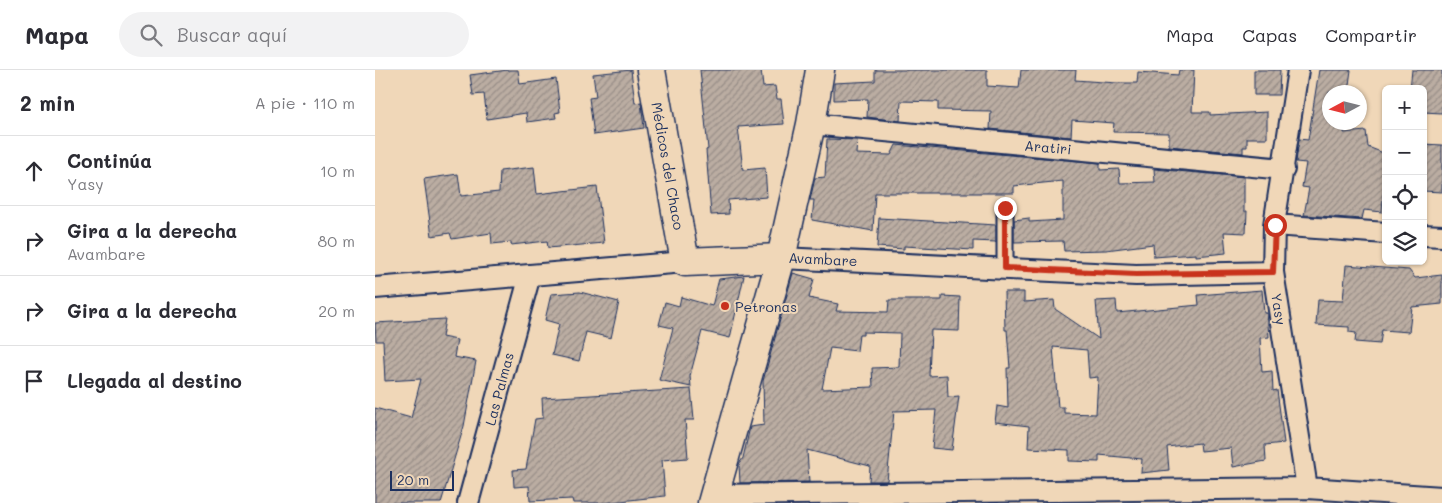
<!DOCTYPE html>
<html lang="es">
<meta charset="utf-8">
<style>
:root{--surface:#fff;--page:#f2f2f3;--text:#2b2b33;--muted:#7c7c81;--line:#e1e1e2}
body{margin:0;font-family:Mali,sans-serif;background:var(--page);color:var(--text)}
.controls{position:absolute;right:15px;top:15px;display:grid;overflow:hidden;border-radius:8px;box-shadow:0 1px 4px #0004}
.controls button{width:45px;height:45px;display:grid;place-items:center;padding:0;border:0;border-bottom:1px solid var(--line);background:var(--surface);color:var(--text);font:25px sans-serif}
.compass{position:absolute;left:947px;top:15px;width:45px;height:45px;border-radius:50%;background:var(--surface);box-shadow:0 1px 4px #0004;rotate:263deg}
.scale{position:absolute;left:15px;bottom:12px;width:64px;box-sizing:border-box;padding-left:5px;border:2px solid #1b2f5e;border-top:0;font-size:14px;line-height:18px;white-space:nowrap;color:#1b2f5e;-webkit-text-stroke:4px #f0d7b8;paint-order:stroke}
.stop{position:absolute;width:15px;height:15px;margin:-11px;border:4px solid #c8321e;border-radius:50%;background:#fff}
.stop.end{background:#c8321e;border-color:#fff;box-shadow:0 1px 5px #0008}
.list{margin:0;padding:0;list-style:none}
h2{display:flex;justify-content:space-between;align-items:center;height:65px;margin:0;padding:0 20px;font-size:21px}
h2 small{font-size:16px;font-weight:400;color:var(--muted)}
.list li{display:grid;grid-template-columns:32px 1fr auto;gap:15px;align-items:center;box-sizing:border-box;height:70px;padding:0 20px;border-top:1px solid var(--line)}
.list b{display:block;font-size:19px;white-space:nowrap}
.list p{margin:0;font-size:16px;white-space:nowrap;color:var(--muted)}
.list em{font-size:16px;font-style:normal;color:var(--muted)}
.icon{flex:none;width:28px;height:28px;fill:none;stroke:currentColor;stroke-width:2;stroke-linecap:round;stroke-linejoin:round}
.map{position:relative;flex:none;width:1067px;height:433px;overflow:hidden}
header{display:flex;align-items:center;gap:30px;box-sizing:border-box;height:70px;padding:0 25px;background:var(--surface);border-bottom:1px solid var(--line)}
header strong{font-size:24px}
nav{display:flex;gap:28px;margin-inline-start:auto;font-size:18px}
.search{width:350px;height:45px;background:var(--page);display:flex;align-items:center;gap:12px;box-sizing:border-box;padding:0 18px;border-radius:28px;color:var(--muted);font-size:19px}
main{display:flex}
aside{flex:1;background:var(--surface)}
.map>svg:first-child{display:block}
.building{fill:url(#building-hatch);stroke:#1b2f5e;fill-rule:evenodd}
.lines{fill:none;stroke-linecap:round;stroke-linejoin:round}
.pedestrian-casing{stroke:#1b2f5e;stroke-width:19}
.minor-casing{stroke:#1b2f5e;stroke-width:24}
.secondary-casing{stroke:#1b2f5e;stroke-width:31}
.pedestrian{stroke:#f0d7b8;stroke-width:15}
.minor{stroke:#f0d7b8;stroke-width:20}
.secondary{stroke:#f0d7b8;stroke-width:28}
.route{stroke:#c8321e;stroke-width:6}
.poi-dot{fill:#c8321e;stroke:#f0d7b8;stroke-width:2}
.labels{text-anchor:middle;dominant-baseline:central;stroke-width:4;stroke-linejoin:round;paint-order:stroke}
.street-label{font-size:14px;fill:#1b2f5e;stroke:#f0d7b8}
.poi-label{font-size:14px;fill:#1b2f5e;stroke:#f0d7b8;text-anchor:start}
</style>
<header>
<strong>Mapa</strong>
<div class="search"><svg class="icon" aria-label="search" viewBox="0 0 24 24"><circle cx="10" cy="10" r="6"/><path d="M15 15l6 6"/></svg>Buscar aquí</div>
<nav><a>Mapa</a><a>Capas</a><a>Compartir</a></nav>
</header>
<main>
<aside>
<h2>2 min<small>A pie · 110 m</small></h2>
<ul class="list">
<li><svg class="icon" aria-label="ahead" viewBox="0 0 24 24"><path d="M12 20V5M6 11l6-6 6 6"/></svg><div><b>Continúa</b><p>Yasy</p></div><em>10 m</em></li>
<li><svg class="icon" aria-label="right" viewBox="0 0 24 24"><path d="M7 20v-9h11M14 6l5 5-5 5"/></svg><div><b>Gira a la derecha</b><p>Avambare</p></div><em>80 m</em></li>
<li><svg class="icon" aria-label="right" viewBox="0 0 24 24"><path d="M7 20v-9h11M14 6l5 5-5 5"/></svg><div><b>Gira a la derecha</b></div><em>20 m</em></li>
<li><svg class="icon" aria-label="arrive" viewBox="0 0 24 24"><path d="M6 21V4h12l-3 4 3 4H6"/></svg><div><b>Llegada al destino</b></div></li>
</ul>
</aside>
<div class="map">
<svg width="1067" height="433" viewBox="0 0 1067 433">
<defs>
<pattern id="building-hatch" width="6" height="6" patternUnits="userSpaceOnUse" patternTransform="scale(1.25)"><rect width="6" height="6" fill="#bbada2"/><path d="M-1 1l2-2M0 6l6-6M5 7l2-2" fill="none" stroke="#978d87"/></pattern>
</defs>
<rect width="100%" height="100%" fill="#f0d7b8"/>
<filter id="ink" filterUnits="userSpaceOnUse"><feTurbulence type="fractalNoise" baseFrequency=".02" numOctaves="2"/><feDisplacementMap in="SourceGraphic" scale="10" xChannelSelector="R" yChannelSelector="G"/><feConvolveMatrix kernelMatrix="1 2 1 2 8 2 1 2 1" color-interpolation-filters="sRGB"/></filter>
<g filter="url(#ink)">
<path class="building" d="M133,0H143L145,14L181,9L185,42L180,43L181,48L152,52L151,43L112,49L109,24L98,25L95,5Z
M256,0L260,33L266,32L269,58L219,65L214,28L221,27L218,4Z
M325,0H386L388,17L400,16L402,29H406L409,54L363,57L368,100L390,98L392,127L353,130L354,144L336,145L331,80L333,79Z
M500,0H612V16L644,18L646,0H701L700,10L742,13H762L763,2L803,5L804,0H819L817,42H835V45L892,42V68H872V77H868V83L794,76V63L738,62L739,53L697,50L696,67L615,59L616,41L563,40V32L526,31L525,51L492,47L493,29L459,30V13L500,11Z
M879,0H905L904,25H879Z
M944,0H976L973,22H954V52H970L969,63L991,61L993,77L1011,84L1007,142L989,140L987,149L929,145L934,118L927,117L931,93L921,92L924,69L933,70Z
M1037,0H1067V43L1048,42V19H1035Z
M452,69L482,70L481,84L516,85L521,75L725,93V100L744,99L745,113L780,112L779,99L869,107V141H872L871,163L849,162L851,183L821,186V184L779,187L778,174L731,180L689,181L688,171L639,172V150L654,148V152L688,150V111L639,116V123H500L498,161L437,150L439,130H435L440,108L450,107Z
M1048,74L1067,75V122L1048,121Z
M159,97L162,124L222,117L229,173L173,178L172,171L136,175V172L117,174L116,163L77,169L75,163L57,166L49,109L83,104L86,126L124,122L125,101Z
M504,148L621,155V172L598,171V180L529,176V179L502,177Z
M971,195L1034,200L1040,208L1067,205V234L1037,237L1034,262L1007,260L1005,274L980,272L981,263L974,262V257L941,255L943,230L968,231Z
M418,203L439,209L434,228L463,234L461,241L513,242L514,230H567V226L585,227L584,261L556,260L554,306L572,305L573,327L584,326L577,380L557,378L561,340L519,341L512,411H494L495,396L432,380L434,412L365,413L364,394L368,388L375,357L389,355L388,311ZM488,262L525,263L524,297L497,298L498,317L447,319L455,278L482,281L484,265H488Z
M369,206L355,268L327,261L315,306L316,317L284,310L298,258L284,255L290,232L304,236L306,227L337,236L344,209Z
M887,220L889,243H892L894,267L885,268L887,302L897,301L898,321L902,320L909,373L890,375L891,391L858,397L856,378L826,381L825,373L792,377L794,400L766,403L767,389L724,385V392L694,391V380L653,378L654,356L620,352L622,336L633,338L632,298H635L632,260H630L629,222H649V232L679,230L680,239L724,269L721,231L741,230L742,243L824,235L823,225ZM678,277L712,280L714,308L723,307L721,344L689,343V337H683Z
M205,222L244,232L236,268L211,262L204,291L177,285L184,254L170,250L176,224Z
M70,249L67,267L82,270L79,287L101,291L89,356L66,433H0V338L36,348L46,309L10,311L8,271H1L0,253Z
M316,319L319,350H310L313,388L287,390L290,426L228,433H198L197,429L155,431L154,416L139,417L138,400L151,399L160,349L168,348L167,328Z"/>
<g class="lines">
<g class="pedestrian-casing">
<path id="pedestrian" d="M630,198V138"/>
</g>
<g class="minor-casing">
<path id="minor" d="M923,0L899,155L898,202L932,418
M436,54L909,99
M899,155L1011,163
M1048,165L1067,166
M406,188L761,205L898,202
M0,218L310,192
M338,425L932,418L1067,427
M93,433L155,205"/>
</g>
<g class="secondary-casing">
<path id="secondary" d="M276,0L310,192L406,188
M337,433L406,188L436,54L445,0"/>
</g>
<use href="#pedestrian" class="pedestrian"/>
<use href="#minor" class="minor"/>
<use href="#secondary" class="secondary"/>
</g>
</g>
<g class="lines" filter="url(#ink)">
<path class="route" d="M630,138V198L761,204L898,202L900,155"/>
</g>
<circle class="poi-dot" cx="350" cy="236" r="5"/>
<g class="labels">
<g class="street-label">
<text transform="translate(673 77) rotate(5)">Aratiri</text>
<text transform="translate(293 96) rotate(80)">Médicos del Chaco</text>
<text transform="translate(448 189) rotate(3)">Avambare</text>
<text transform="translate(904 239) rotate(81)">Yasy</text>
<text transform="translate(124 319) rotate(-75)">Las Palmas</text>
</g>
<g class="poi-label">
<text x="360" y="236">Petronas</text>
</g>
</g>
</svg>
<div class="controls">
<button>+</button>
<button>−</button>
<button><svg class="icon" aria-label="locate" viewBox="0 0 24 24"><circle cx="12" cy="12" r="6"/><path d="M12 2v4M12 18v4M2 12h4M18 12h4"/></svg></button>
<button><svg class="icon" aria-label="layers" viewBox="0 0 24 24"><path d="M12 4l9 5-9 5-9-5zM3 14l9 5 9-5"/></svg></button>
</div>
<svg class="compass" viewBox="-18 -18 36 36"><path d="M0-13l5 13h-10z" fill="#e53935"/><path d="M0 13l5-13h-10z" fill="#7c7c81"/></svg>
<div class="scale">20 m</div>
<div class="stop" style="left:900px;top:155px"></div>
<div class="stop end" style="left:630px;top:138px"></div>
</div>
</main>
